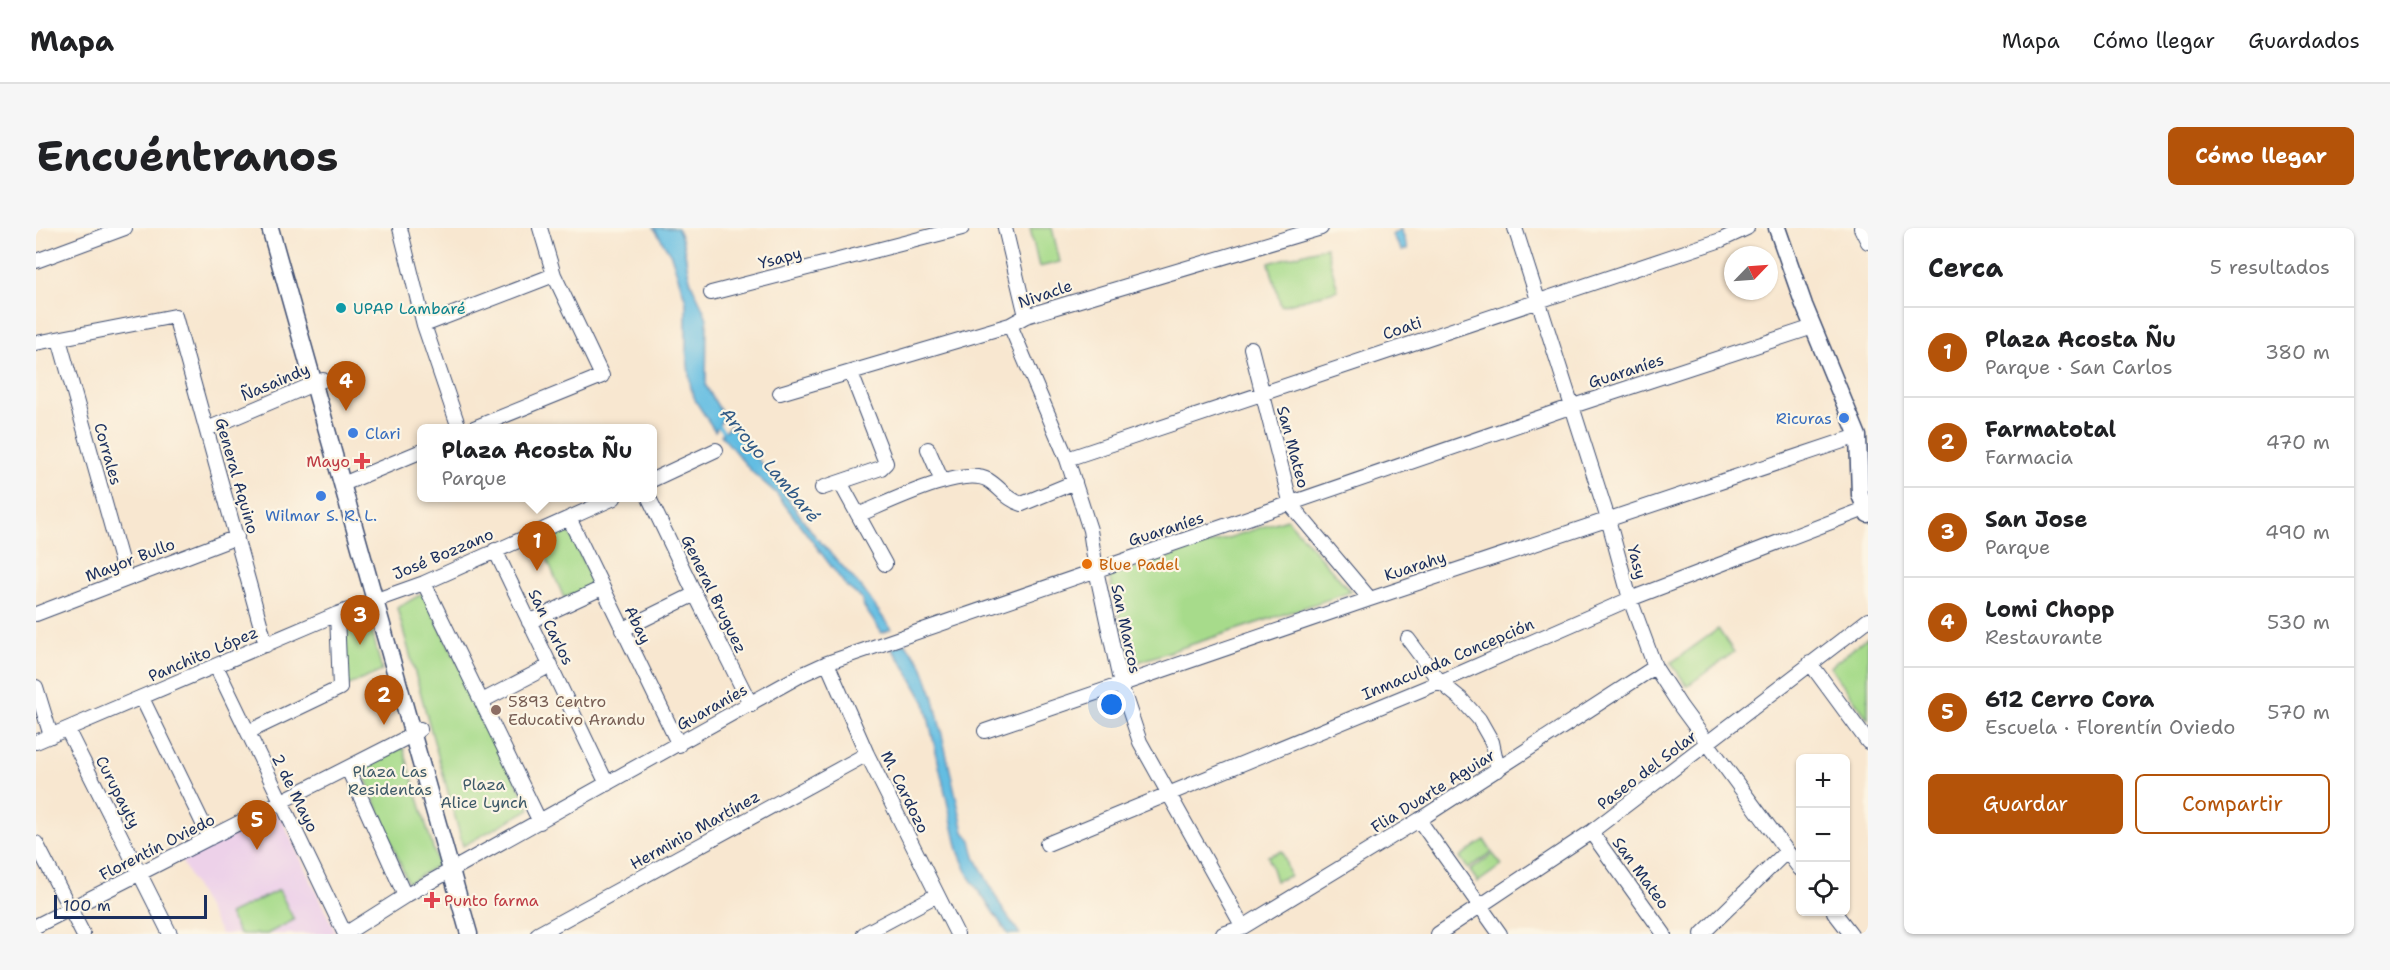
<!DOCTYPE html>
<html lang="es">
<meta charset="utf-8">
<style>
:root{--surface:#fff;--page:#f6f6f6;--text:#202124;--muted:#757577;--line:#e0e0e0;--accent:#b45309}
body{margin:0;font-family:"Shantell Sans",sans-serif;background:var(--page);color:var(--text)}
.controls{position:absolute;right:18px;bottom:18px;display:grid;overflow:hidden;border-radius:9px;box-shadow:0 2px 4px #0004}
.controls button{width:54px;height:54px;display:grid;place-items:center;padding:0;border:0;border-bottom:2px solid var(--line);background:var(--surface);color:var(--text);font:30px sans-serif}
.compass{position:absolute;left:1688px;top:18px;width:54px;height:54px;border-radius:50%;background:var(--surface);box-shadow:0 2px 4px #0004;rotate:65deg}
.scale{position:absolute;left:18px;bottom:15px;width:153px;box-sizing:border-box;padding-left:6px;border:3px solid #1b2f5e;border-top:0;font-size:16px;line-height:21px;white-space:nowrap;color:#1b2f5e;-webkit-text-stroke:4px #fcf5e5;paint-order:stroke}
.you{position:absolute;left:1076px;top:477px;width:21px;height:21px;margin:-15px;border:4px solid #fff;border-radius:50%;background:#1a73e8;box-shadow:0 0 0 9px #1a73e833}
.badge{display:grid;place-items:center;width:39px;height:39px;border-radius:50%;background:var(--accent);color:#fff;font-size:20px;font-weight:700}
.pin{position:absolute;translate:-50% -50px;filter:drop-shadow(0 2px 3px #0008)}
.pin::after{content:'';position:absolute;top:32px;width:21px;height:18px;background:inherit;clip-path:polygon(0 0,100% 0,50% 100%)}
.popup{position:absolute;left:381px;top:196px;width:240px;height:78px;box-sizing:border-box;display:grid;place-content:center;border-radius:9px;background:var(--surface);filter:drop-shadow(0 2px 4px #0005);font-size:20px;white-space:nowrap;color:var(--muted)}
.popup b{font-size:22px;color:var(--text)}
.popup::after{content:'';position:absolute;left:50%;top:100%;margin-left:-12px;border:12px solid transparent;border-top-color:var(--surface)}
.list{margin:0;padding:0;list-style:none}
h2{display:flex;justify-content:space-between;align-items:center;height:78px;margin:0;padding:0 24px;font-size:26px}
h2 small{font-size:20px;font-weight:400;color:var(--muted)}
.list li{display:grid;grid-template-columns:39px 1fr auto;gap:18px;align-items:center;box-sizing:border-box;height:90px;padding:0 24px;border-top:2px solid var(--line)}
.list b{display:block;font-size:22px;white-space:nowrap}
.list p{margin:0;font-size:20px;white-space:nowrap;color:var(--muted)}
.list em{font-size:20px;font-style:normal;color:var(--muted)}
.actions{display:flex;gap:12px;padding:18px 24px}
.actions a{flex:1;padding:14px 0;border:2px solid var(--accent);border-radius:9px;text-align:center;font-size:21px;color:var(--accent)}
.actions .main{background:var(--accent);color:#fff}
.icon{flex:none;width:33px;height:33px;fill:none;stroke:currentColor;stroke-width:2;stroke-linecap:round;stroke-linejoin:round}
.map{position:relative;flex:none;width:1832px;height:706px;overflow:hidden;border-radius:9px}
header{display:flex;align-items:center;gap:36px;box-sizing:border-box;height:84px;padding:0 30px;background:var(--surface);border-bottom:2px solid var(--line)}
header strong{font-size:28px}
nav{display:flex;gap:33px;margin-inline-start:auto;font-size:21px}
.intro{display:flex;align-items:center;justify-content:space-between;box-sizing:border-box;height:144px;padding:0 36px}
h1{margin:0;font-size:42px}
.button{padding:15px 27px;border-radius:9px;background:var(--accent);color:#fff;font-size:21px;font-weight:700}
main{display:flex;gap:36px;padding:0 36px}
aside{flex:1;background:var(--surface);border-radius:9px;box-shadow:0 2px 4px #0004}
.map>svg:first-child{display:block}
.built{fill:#edd1e9}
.green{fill:#a7db8b;stroke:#618574;stroke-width:1.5}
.water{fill:#64bde2;stroke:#4076a0;stroke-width:1.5}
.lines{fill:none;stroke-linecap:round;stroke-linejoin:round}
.stream{stroke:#64bde2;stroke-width:3}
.minor-casing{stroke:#3c4b6f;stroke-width:16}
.major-casing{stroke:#3c4b6f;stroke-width:19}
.minor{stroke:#fff;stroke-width:14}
.major{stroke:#fff;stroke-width:16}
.culture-dot{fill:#0f9aa8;stroke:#fcf5e5;stroke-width:2}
.shop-dot{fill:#3f7fe0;stroke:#fcf5e5;stroke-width:2}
.health-dot{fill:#e0444e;stroke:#fcf5e5;stroke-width:2}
.food-dot{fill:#e8710a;stroke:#fcf5e5;stroke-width:2}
.education-dot{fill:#8d6e63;stroke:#fcf5e5;stroke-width:2}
.labels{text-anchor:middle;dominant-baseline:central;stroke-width:4.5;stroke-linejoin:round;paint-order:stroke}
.street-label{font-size:16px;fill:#1b2f5e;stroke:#fcf5e5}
.culture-label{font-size:16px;fill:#0d838f;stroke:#fcf5e5;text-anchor:start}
.shop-label{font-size:16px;fill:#366cbe;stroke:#fcf5e5;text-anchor:end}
.health-label{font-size:16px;fill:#be3a42;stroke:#fcf5e5;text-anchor:end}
.food-label{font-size:16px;fill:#c56008;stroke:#fcf5e5;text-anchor:start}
.education-label{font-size:16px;fill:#785e54;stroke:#fcf5e5;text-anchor:start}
.park-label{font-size:16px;fill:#3e5a69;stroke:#fcf5e5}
.water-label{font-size:18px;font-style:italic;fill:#315a86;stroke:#fcf5e5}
</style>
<header>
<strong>Mapa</strong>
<nav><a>Mapa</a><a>Cómo llegar</a><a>Guardados</a></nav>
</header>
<div class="intro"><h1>Encuéntranos</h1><a class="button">Cómo llegar</a></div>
<main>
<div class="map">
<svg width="1832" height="706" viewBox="0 0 1832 706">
<rect width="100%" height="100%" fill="#fcf5e5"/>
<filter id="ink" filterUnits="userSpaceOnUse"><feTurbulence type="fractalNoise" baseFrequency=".0167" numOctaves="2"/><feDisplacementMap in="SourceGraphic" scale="12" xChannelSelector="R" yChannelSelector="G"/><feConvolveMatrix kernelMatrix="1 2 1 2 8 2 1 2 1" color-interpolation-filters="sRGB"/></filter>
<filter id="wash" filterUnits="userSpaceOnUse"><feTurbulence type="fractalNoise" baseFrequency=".008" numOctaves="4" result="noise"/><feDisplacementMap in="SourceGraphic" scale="24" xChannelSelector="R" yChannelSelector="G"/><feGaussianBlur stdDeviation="1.35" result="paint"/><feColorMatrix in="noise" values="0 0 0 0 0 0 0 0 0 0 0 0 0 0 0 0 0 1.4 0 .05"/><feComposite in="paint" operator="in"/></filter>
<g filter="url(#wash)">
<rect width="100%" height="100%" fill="#f8e7d0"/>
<path class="built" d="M241,582L299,703L294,706H185L145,632Z"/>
<path class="green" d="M994,0H1016L1024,34L1003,39Z
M1290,19L1302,62L1245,78L1233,35Z
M1251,291L1315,364L1096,436L1073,348Z
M533,301L558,357L528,370L504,314Z
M387,365L494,581L427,618L361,380Z
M331,383L346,443L311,458L308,391Z
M1682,401L1698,424L1651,458L1635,435Z
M1832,409V491L1794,439Z
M367,519L402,637L372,655L325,539Z
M1448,612L1456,624L1432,641L1424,629Z
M1246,623L1254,648L1240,653L1232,628Z
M1457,626L1466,637L1442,654L1434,643Z
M243,662L258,692L231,706H203L193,686Z"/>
<path class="water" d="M618,0H641C650,14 649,34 654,51C658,65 667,77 671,91L670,158L688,189L679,203L660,174L655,161L650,122V73L635,27Z
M1365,1L1372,21L1366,23L1356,7Z
M695,197L739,253L779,308L826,360L855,401L846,405L828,379L826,371L810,358L740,265L716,244L685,207Z
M869,415L885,435L897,467L928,604L935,612L939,629L967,682L984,706H972L933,649L922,622L889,475L866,434L855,420Z"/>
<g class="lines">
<path class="stream" d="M681,196L690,206"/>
</g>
</g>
<g filter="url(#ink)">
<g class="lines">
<g class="minor-casing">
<path id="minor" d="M364,0L388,97L423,200
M969,0L990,88
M1479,0L1572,291L1594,371L1619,439L1645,479L1764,641
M1825,0L1832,14
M0,33L89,0
M675,65L926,0
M388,97L518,47
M974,97L1031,231L1054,302L1060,342L1085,457L1104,514L1207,699
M23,111L90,350
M0,115L139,88L230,417
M1215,120L1255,277L1334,371
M744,165L974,97L990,88L1285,0
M438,200L566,148L518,47L504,0
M171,201L287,152
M892,221L906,253
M1031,231L1685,12L1711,0
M616,252L680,222
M804,254L849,336
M307,256L386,223
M786,260L845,240L850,235L815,145
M613,270L659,366L715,477
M822,287C849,276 926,237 952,252C964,259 971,272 986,276L1039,254
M533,290L643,517
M459,322L571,556
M388,355L504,594
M0,386L201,309
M493,394L566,360
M586,402L659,366
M1372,411L1404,454L1425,471L1443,491L1456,514L1462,542
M791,435L831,526L921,706
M1774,435L1832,514
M180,438L309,706
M0,459L15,508
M106,470L174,610
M446,473L515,437
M31,501L134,706
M949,503L1334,371L1822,208
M212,504L304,460L301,386
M0,514L301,386L388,355L578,270
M312,541L369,668
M1383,592L1464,706
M1555,604L1628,706
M0,615L47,706
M1011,616L1404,454L1594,371L1829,281
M1798,684L1815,706
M0,698L376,507L384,501
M309,706L369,668L767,446L791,435L1537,178L1777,99
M502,706L831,526
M828,706L901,667
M1187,706L1207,699L1383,592L1619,439
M1402,706L1555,604L1832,392
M1666,706L1751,623"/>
</g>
<g class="major-casing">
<path id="major" d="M234,0L433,706
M1741,0L1768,77L1822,208L1824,267L1832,286"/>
</g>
<use href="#minor" class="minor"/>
<use href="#major" class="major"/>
</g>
</g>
<circle class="culture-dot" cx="305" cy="80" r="6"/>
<g class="shop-dot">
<circle cx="1808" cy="190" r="6"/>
<circle cx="317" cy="205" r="6"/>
<circle cx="285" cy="268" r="6"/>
</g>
<g class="health-dot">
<path d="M323 224h6v6h6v6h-6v6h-6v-6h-6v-6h6z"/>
<path d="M393 663h6v6h6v6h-6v6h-6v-6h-6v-6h6z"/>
</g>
<circle class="food-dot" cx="1051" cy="336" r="6"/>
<circle class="education-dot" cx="460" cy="482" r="6"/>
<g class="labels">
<g class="street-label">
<text transform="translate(744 30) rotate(-15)">Ysapy</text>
<text transform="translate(1009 66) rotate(-19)">Nivacle</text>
<text transform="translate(1366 100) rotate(-19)">Coati</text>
<text transform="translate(1590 143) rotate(-18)">Guaraníes</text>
<text transform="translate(239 154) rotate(-23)">Ñasaindy</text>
<text transform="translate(1257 219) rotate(75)">San Mateo</text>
<text transform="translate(72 226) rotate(74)">Corrales</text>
<text transform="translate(201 248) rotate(74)">General Aquino</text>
<text transform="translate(1130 301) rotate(-18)">Guaraníes</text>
<text transform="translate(407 326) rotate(-23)">José Bozzano</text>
<text transform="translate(94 332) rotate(-21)">Mayor Bullo</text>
<text transform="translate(1601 334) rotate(75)">Yasy</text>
<text transform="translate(1379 338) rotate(-18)">Kuarahy</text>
<text transform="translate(678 366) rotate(64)">General Bruguez</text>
<text transform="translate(602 397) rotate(64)">Abay</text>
<text transform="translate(515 399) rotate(64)">San Carlos</text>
<text transform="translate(1090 401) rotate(78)">San Marcos</text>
<text transform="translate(167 426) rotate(-23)">Panchito López</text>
<text transform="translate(1412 431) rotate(-23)">Inmaculada Concepción</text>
<text transform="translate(676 479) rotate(-29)">Guaraníes</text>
<text transform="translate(1611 542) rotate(-37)">Paseo del Solar</text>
<text transform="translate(1397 563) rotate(-32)">Flia Duarte Aguiar</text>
<text transform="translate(82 564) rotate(63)">Curupayty</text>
<text transform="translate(869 564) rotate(64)">M. Cardozo</text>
<text transform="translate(259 565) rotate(64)">2 de Mayo</text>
<text transform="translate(659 602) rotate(-29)">Herminio Martínez</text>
<text transform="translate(121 619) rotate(-27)">Florentín Oviedo</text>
<text transform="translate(1605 645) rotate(54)">San Mateo</text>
</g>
<g class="culture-label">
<text x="317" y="80">UPAP Lambaré</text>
</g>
<g class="shop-label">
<text x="1796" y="190">Ricuras</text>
<text x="329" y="205" text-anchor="start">Clari</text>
<text x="285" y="287" text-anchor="middle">Wilmar S. R. L.</text>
</g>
<g class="health-label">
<text x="314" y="233">Mayo</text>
<text x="408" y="672" text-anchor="start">Punto farma</text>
</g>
<g class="food-label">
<text x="1063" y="336">Blue Padel</text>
</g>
<g class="education-label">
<text x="472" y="473">5893 Centro<tspan x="472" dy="18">Educativo Arandu</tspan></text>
</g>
<g class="park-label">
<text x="354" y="543">Plaza Las<tspan x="354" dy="18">Residentas</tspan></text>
<text x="448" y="556">Plaza<tspan x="448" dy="18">Alice Lynch</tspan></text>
</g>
<g class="water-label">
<text transform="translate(734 237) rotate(50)">Arroyo Lambaré</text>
</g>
</g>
</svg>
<div class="controls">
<button>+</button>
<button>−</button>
<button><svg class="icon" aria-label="locate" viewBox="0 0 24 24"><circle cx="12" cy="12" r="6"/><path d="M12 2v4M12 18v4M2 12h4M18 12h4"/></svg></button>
</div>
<svg class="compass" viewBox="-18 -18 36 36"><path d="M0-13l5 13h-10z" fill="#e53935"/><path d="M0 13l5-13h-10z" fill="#757577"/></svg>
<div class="scale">100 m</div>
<div class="you"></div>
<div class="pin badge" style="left:501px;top:343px">1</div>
<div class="popup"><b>Plaza Acosta Ñu</b>Parque</div>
<div class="pin badge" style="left:348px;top:497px">2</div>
<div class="pin badge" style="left:324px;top:417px">3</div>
<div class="pin badge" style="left:310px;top:183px">4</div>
<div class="pin badge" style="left:221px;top:622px">5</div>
</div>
<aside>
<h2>Cerca<small>5 resultados</small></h2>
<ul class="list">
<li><span class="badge">1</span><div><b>Plaza Acosta Ñu</b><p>Parque · San Carlos</p></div><em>380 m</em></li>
<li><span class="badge">2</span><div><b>Farmatotal</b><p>Farmacia</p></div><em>470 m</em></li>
<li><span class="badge">3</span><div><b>San Jose</b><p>Parque</p></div><em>490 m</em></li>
<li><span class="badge">4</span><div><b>Lomi Chopp</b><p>Restaurante</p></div><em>530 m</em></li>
<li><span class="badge">5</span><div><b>612 Cerro Cora</b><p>Escuela · Florentín Oviedo</p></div><em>570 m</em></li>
</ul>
<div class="actions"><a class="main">Guardar</a><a>Compartir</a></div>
</aside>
</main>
